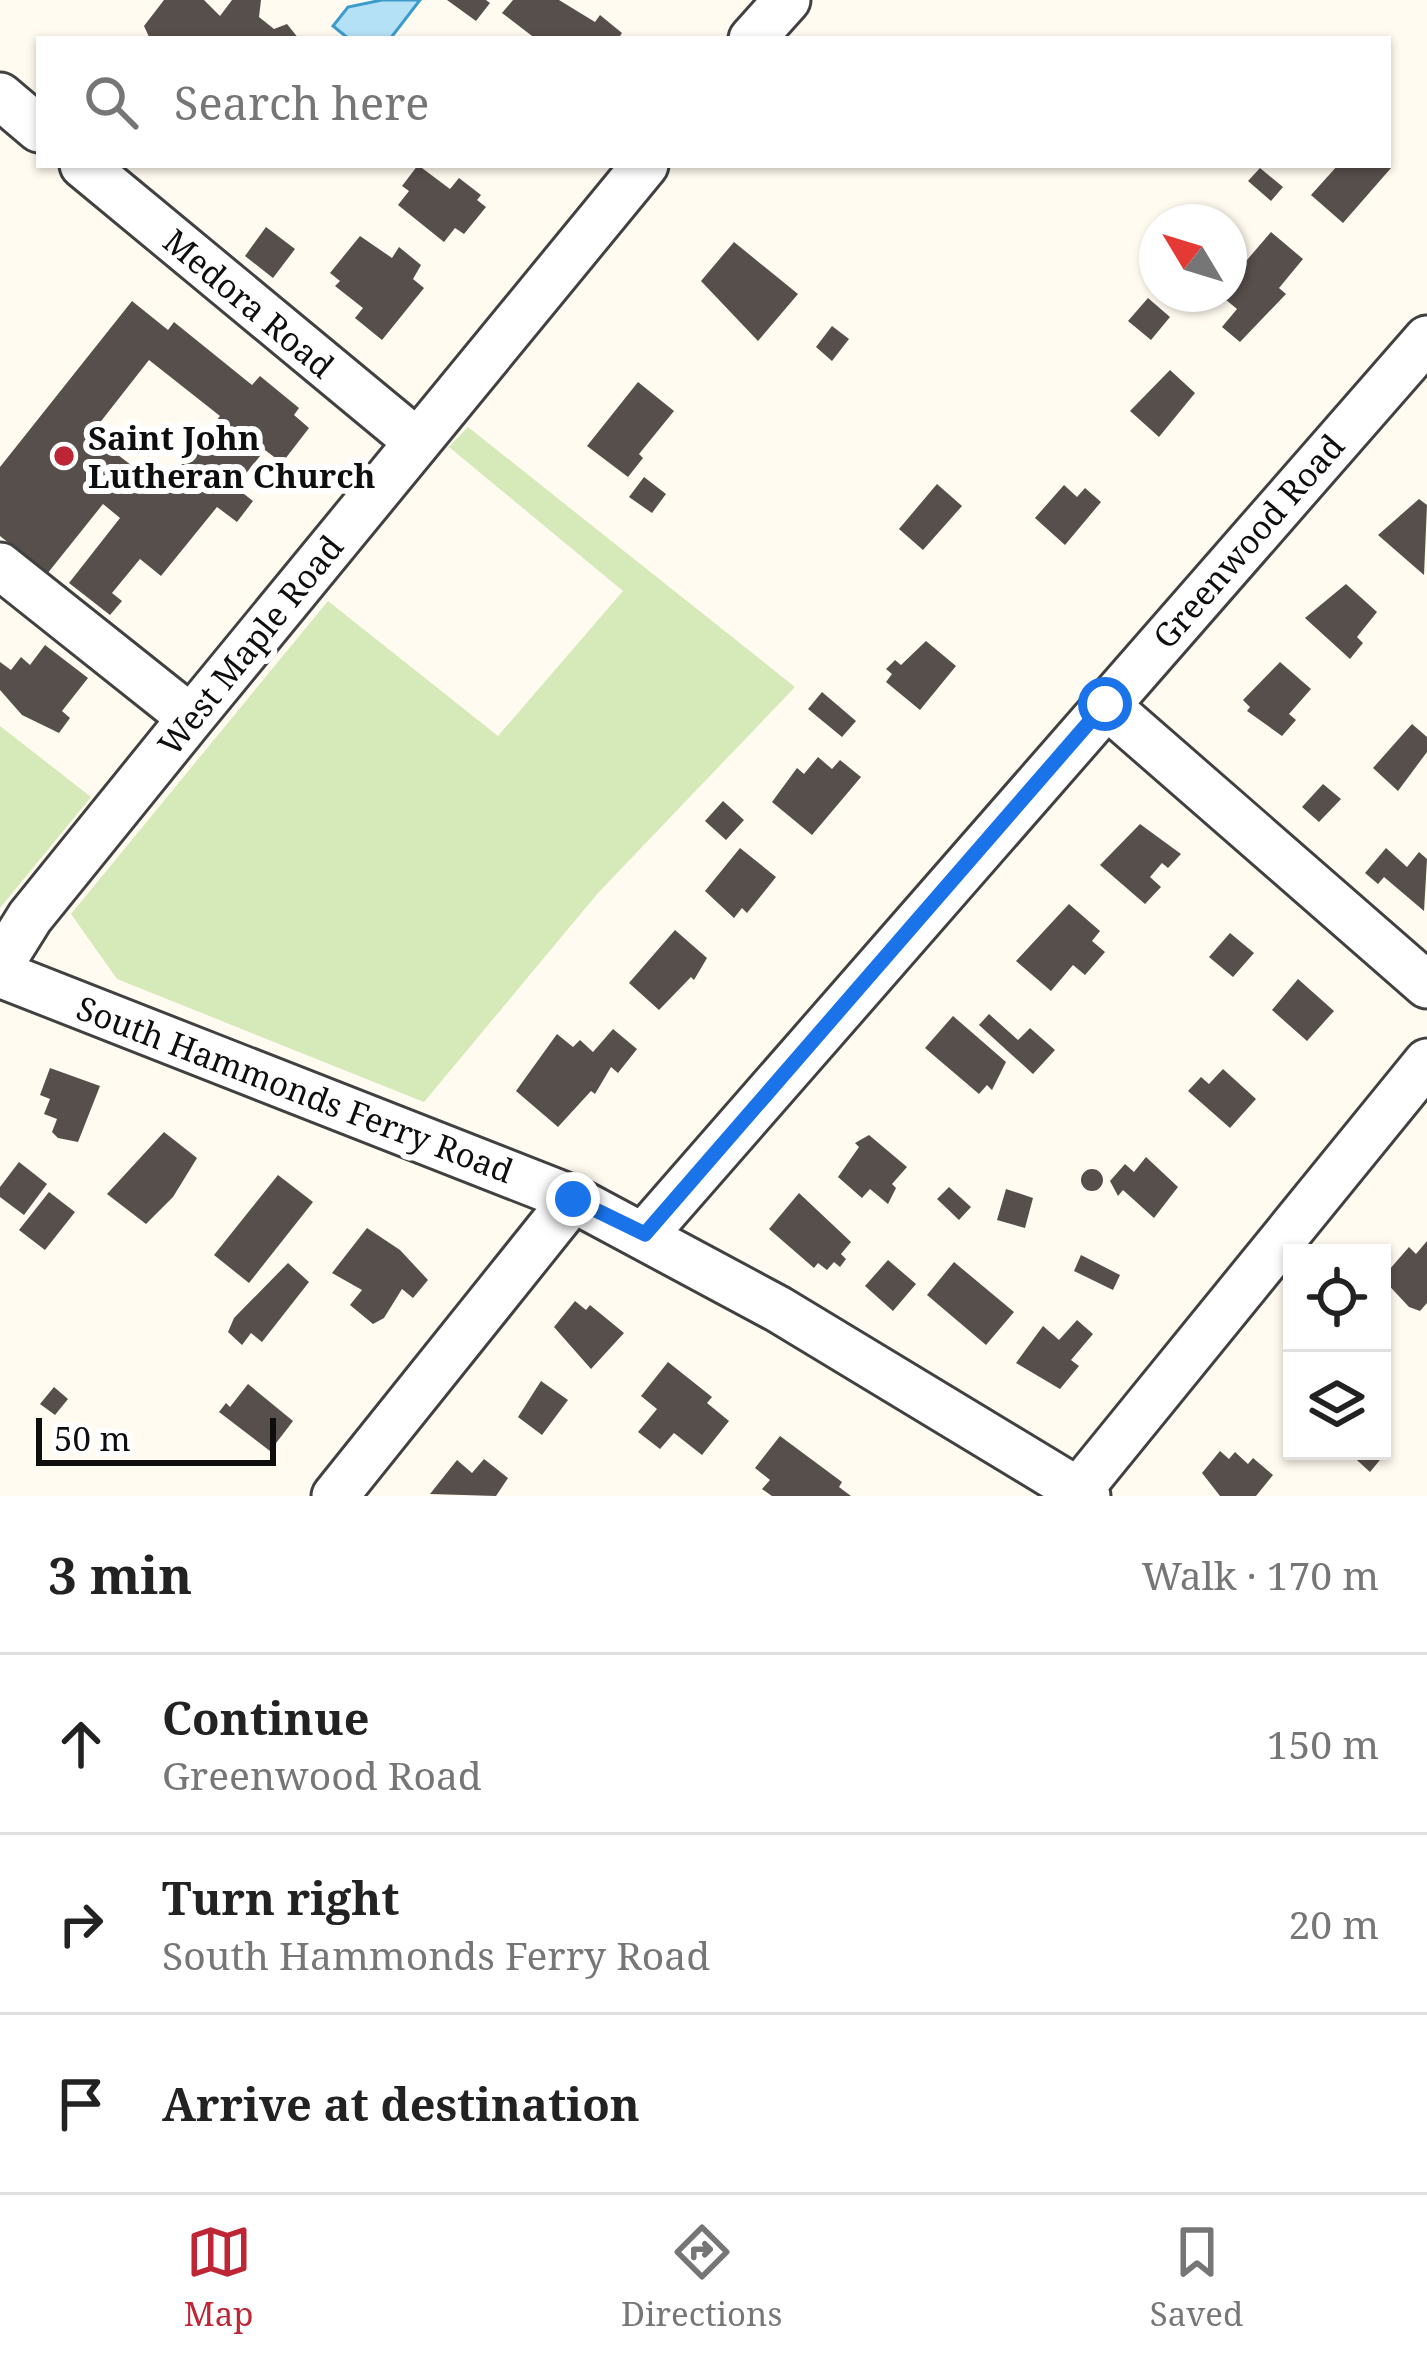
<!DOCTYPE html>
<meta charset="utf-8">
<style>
:root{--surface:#fff;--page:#f2f2f2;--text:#222;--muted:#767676;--line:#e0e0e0;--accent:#be2636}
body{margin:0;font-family:"Noto Serif",serif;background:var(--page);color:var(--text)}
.controls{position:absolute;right:36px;bottom:36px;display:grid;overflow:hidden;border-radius:0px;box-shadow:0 3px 9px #0004}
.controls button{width:108px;height:108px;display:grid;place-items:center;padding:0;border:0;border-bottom:3px solid var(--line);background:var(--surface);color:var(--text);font:60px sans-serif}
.compass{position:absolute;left:1139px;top:204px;width:108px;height:108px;border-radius:50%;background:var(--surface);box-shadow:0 3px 9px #0004;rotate:308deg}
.scale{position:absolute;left:36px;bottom:30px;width:240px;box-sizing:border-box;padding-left:12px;border:6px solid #0e0e0e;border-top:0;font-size:33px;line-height:42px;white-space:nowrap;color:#0e0e0e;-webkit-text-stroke:9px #fff;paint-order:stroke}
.stop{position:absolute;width:36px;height:36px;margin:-27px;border:9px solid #1a73e8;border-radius:50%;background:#fff}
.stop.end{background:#1a73e8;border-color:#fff;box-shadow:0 3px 12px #0008}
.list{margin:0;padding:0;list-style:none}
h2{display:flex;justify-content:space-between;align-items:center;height:156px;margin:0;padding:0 48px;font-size:51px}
h2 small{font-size:39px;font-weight:400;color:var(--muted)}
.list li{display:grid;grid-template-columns:78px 1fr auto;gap:36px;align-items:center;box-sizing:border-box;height:180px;padding:0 48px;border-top:3px solid var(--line)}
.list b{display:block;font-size:45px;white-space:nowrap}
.list p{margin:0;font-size:39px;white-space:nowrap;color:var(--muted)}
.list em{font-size:39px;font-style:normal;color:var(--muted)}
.icon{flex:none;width:66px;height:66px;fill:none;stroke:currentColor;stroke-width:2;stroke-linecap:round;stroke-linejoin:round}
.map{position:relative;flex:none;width:1427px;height:1496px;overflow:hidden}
.search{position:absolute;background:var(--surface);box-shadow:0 3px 9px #0004;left:36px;right:36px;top:36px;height:132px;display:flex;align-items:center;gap:30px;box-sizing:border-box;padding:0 42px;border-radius:0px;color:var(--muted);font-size:45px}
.sheet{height:696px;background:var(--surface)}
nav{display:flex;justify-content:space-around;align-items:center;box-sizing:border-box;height:168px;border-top:3px solid var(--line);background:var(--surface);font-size:33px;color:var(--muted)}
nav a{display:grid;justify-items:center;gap:6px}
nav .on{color:var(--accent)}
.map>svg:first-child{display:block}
.green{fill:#d5e9b9}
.water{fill:#b5e1f6;stroke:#3c9bcd;stroke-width:3}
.building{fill:#574f4b;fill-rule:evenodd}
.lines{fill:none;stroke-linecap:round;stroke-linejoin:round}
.minor-casing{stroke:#414141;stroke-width:51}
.minor{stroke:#fff;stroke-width:45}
.route{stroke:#1a73e8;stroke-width:15}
.poi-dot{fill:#be2636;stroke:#fff;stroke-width:4.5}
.labels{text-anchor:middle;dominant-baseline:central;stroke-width:12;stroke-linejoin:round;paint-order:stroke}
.street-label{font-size:33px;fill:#0e0e0e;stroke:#fff}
.poi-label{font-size:33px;font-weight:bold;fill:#0e0e0e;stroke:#fff;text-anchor:start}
</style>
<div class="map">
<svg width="1427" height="1496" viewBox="0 0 1427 1496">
<rect width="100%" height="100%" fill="#fffbf0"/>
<path class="green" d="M468,427L795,687L598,893L424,1102L117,979L71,914L328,601L498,736L623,591L449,447Z
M0,726L91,797L0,908Z"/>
<path class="water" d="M382,0H420L390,39H349L333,26L348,7Z"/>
<path class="building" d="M164,0H204L220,16L232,0H261L259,17L274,29L287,24L299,39H150L144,26Z
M447,0H486L490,3L476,21Z
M513,0H559L595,22L600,15L622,33L618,39H536L502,13Z
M418,165L450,189L459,178L481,195L477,200L486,207L464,234L455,228L444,242L398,205L409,191L402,186Z
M1338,165L1391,168L1343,223L1311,195Z
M1260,168L1283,187L1271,201L1248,181Z
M266,227L295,249L273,278L245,256Z
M1271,232L1303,259L1279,288L1286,294L1240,342L1222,327L1237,309L1225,299L1232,291L1229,264L1238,253L1247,260Z
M360,236L392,258L399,247L421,265L413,279L424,288L382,340L355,318L363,308L335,286L340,281L330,273Z
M734,242L798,294L758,341L701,281Z
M1148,298L1170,317L1151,340L1128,321Z
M132,301L168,330L174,322L252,385L260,376L299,408L294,415L309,428L282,463L265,450L235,487L253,501L237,522L217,507L161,576L140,559L112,593L122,601L110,615L69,583L120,518L103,504L47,574L0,536V467ZM149,360L220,416L162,489L91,434Z
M832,326L849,339L832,361L816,347Z
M1170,370L1195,393L1159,437L1130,411Z
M638,382L674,411L639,454L643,458L628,477L587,446Z
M644,477L666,494L652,513L629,497Z
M937,484L962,506L923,550L899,529Z
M1064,485L1077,497L1085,488L1101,502L1065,545L1035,518Z
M1419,499L1427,505L1424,575L1378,535Z
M1346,584L1377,612L1357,637L1363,643L1350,659L1305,618Z
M926,641L956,666L920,710L886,682L892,674L886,669L895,660L901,665Z
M45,645L88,678L62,711L70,718L59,733L22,715L0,690V662L11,670L21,657L30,665Z
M1280,662L1311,689L1289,714L1296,720L1282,736L1247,711L1250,707L1243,700Z
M822,692L856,721L842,737L808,709Z
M1412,724L1427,737V752L1398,791L1373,768Z
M818,757L832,769L840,760L861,777L812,835L772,802L797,768L804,774Z
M1323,784L1341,799L1319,822L1302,807Z
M723,801L744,820L726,840L705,821Z
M1140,824L1181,854L1168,868L1162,863L1150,877L1161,887L1145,904L1100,865Z
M740,848L776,877L747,913L742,908L734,918L705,891Z
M1386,848L1407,867L1419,852L1427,859L1424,911L1384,877L1378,884L1365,873Z
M1069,904L1100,931L1092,941L1105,952L1085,975L1073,965L1051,991L1016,961Z
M675,930L707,958L694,980L691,977L659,1010L629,983Z
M1230,933L1254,953L1233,977L1209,957Z
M1298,979L1334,1011L1307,1041L1272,1010Z
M989,1014L1018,1040L1030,1028L1055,1050L1033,1074L979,1025Z
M953,1016L1006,1062L992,1090L987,1085L979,1094L925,1048Z
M613,1029L637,1049L618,1073L611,1067L595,1094L591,1091L558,1127L516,1091L557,1034L573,1047L580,1040L593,1052Z
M50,1068L100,1086L78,1142L58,1138L52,1132L57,1119L44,1114L50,1099L40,1095Z
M1223,1069L1256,1099L1230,1128L1188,1091L1201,1077L1209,1084Z
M164,1132L197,1158L173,1197L146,1224L107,1194Z
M869,1135L907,1167L892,1184L896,1188L888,1204L870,1189L862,1198L838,1177L859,1147L855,1143Z
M1146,1157L1178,1187L1154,1218L1123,1190L1118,1196L1110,1181L1125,1164L1134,1172Z
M19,1162L47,1184L24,1215L0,1197V1187Z
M1081 1180a11 11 0 1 1 22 0a11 11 0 1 1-22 0Z
M278,1175L313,1202L249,1283L214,1255Z
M949,1187L971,1207L959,1220L937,1199Z
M1006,1189L1033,1198L1025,1228L997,1220Z
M49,1192L75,1212L45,1250L19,1230Z
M799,1193L851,1242L841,1254L846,1259L840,1267L834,1262L827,1270L818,1263L814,1268L769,1229Z
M367,1228L400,1250L428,1280L413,1298L402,1289L384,1318L373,1324L350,1305L362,1290L332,1273Z
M1427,1241V1303L1420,1311L1409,1307L1382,1278L1409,1247L1416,1254Z
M1081,1255L1120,1275L1113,1290L1074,1271Z
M888,1260L916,1284L893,1311L865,1286Z
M954,1262L1014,1312L986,1345L927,1295Z
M288,1263L309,1282L262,1342L251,1333L242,1345L228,1332L234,1318Z
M575,1301L586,1310L590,1305L624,1333L591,1369L554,1327Z
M1077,1320L1093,1334L1071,1360L1079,1366L1060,1389L1016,1363L1043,1326L1059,1340Z
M668,1362L712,1397L707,1403L729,1421L702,1455L674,1433L660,1449L638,1432L657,1409L641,1396Z
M541,1381L568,1400L542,1435L518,1417Z
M248,1384L293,1421L270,1451L219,1412L226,1403L230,1407Z
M54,1387L68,1399L55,1415L40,1404Z
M780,1436L842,1482L839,1487L851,1496H772L762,1489L770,1480L755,1468Z
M1220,1451L1229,1459L1235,1452L1248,1464L1253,1458L1273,1475L1256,1496H1220L1202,1473Z
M1347,1451H1380L1384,1455L1370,1472Z
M484,1459L508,1478L496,1496L430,1494L457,1460L472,1473Z"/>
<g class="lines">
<g class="minor-casing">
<path id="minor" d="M752,39L787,0
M0,96L39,129
M83,165L415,440
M0,566L191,718
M1105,704L1427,985
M0,965L30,917L191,718L645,165
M0,974L573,1199L778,1309L1087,1496
M645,1234L1427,339
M335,1496L573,1199
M1074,1496L1427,1062"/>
</g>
<use href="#minor" class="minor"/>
</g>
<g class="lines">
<path class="route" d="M573,1199L645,1234L1105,704"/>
</g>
<circle class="poi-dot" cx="64" cy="456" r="12"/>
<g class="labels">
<g class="street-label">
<text transform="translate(249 303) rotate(40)">Medora Road</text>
<text transform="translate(1248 541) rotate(-49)">Greenwood Road</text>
<text transform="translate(250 645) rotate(-51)">West Maple Road</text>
<text transform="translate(295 1089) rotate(21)">South Hammonds Ferry Road</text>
</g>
<g class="poi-label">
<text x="88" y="437">Saint John<tspan x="88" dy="38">Lutheran Church</tspan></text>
</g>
</g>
</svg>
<div class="controls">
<button><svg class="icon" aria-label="locate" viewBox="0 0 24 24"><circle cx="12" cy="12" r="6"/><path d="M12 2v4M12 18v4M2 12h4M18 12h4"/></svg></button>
<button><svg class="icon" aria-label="layers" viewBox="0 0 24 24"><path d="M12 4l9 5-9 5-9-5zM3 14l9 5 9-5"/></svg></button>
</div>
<svg class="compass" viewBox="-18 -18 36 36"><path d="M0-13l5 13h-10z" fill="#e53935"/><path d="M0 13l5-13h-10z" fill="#767676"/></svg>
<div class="scale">50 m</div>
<div class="stop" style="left:1105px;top:704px"></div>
<div class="stop end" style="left:573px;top:1199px"></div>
<div class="search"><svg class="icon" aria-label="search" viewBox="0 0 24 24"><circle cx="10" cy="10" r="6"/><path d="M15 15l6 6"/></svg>Search here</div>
</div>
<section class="sheet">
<h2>3 min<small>Walk · 170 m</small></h2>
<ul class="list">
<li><svg class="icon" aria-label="ahead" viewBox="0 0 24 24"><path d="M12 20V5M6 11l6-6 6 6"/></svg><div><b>Continue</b><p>Greenwood Road</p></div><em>150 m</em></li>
<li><svg class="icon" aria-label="right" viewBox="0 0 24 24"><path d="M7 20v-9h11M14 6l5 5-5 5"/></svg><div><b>Turn right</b><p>South Hammonds Ferry Road</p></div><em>20 m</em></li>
<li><svg class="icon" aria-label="arrive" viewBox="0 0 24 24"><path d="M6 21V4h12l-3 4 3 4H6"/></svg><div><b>Arrive at destination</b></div></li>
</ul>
</section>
<nav>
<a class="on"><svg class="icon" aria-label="map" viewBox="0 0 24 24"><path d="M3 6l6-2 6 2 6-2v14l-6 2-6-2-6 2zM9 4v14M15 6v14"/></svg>Map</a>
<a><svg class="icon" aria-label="directions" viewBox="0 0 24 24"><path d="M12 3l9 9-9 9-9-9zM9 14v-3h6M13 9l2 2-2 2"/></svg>Directions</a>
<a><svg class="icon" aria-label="saved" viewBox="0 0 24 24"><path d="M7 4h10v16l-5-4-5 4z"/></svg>Saved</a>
</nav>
